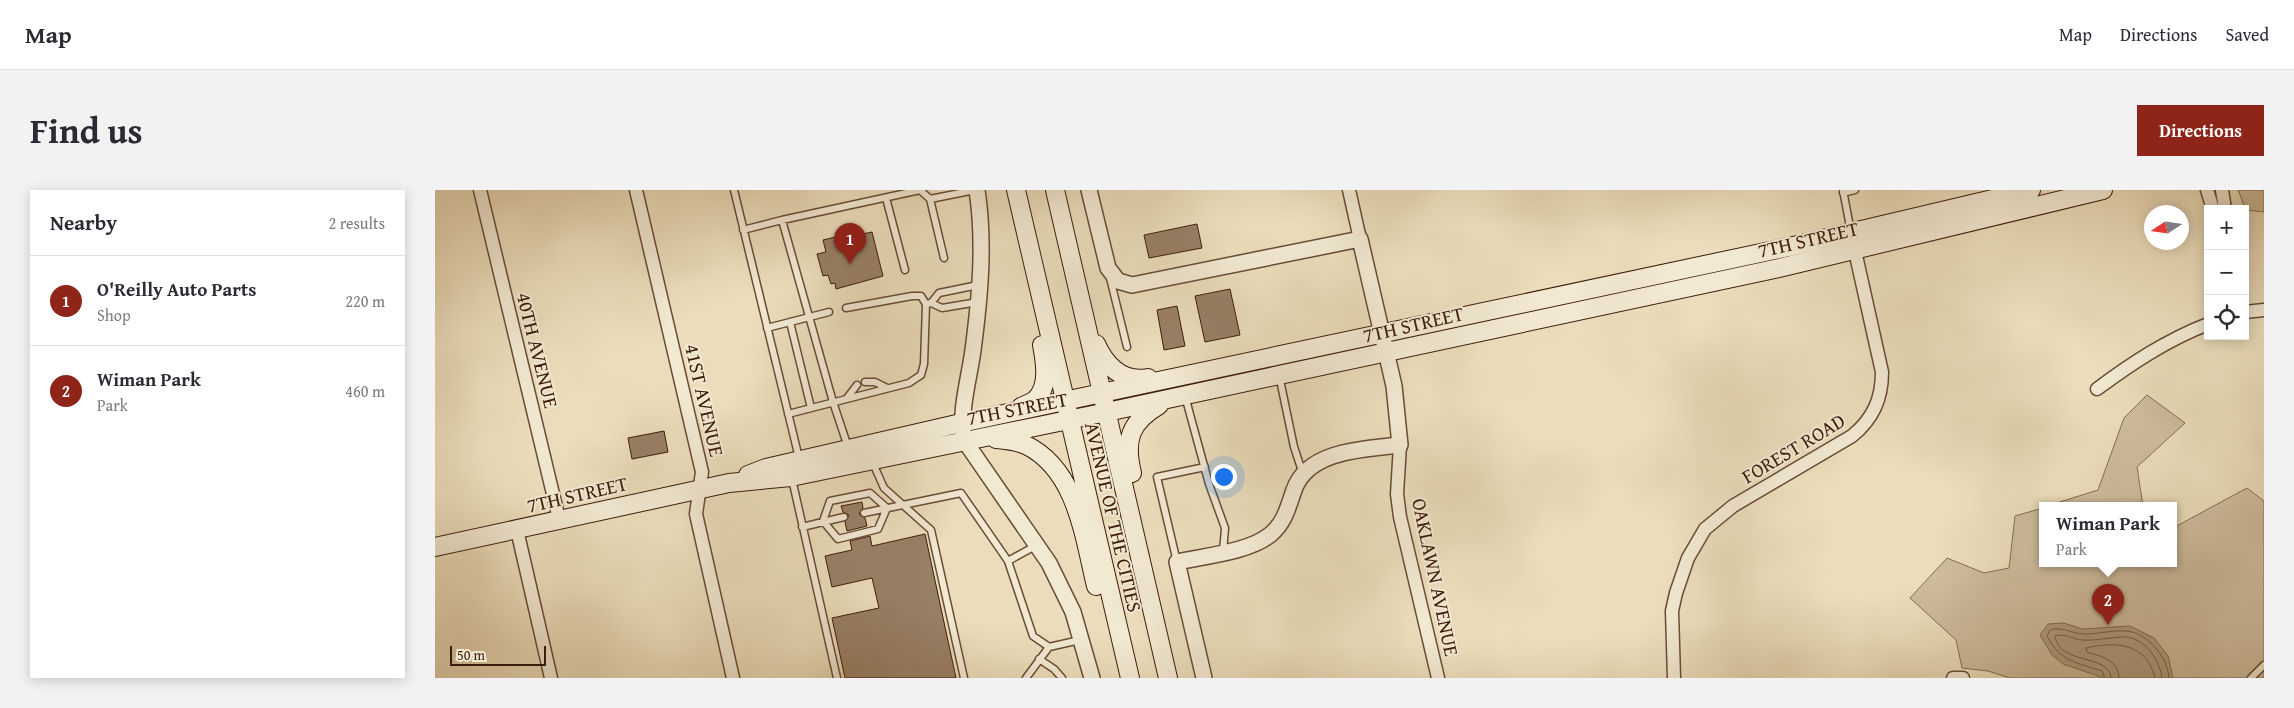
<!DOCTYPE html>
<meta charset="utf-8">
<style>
:root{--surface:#fff;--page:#f2f2f3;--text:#2b2b33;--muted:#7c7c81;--line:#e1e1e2;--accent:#8f2418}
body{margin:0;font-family:"Gentium Book Plus",serif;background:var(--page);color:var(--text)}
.controls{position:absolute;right:15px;top:15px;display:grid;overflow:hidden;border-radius:0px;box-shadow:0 2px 12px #0003}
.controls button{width:45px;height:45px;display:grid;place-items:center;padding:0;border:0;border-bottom:1px solid var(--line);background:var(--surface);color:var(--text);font:25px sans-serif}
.compass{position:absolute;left:1709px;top:15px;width:45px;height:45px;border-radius:50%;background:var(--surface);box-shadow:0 2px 12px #0003;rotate:258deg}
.scale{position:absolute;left:15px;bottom:12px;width:96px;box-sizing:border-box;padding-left:5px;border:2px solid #3e1c0a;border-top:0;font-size:14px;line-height:18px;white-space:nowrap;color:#3e1c0a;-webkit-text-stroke:4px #f2e9d3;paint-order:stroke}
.you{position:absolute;left:788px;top:286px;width:18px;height:18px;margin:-12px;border:4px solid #fff;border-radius:50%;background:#1a73e8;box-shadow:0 0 0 8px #1a73e833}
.badge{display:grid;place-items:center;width:32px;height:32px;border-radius:50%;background:var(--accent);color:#fff;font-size:16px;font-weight:700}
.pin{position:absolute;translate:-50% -41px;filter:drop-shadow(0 1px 2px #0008)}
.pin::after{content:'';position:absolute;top:26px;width:18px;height:15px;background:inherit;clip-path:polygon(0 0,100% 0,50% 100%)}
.popup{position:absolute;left:1604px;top:312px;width:138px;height:65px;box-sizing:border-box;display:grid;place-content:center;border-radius:0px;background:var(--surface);filter:drop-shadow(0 1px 4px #0005);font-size:16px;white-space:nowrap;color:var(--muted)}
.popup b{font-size:19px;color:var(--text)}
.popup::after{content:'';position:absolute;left:50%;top:100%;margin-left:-10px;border:10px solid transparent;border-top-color:var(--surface)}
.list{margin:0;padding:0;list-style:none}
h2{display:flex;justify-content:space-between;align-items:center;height:65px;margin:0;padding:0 20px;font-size:21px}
h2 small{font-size:16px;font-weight:400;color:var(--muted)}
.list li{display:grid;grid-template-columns:32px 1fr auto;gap:15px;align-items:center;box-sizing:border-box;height:90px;padding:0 20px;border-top:1px solid var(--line)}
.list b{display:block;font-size:19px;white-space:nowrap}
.list p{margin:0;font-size:16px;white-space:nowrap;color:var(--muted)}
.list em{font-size:16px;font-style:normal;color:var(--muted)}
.icon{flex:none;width:28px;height:28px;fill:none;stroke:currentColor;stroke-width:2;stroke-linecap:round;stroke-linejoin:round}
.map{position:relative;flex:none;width:1829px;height:488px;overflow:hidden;border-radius:0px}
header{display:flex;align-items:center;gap:30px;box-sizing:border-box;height:70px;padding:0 25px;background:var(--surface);border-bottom:1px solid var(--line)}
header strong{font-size:24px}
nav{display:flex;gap:28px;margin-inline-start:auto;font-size:18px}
.intro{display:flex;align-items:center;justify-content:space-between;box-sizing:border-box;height:120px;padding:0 30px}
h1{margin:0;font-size:35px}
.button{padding:12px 22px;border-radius:0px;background:var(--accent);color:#fff;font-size:18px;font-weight:700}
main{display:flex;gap:30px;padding:0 30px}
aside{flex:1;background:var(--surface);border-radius:0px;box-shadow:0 2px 12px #0003}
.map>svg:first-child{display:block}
.green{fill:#cebc9d;stroke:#866c54}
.water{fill:#b09b7f;stroke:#826850}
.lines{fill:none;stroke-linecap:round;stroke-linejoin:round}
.shore{stroke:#775c44;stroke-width:1}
.building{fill:#988066;stroke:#3e1c0a}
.service-casing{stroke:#694c36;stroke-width:9}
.minor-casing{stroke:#694c36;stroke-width:15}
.tertiary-casing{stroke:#694c36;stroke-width:18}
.secondary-casing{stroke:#3e1c0a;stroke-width:20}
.service{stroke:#f2e9d3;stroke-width:6}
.minor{stroke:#f2e9d3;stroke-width:12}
.tertiary{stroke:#f2e9d3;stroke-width:15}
.secondary{stroke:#f2e9d3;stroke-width:18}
.labels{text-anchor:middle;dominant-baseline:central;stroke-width:4;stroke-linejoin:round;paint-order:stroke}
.street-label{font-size:20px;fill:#3e1c0a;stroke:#f2e9d3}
</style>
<header>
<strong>Map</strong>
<nav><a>Map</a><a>Directions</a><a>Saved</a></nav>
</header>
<div class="intro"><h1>Find us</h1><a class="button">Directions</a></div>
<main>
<aside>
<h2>Nearby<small>2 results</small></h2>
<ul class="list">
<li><span class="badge">1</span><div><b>O'Reilly Auto Parts</b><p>Shop</p></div><em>220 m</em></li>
<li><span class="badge">2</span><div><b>Wiman Park</b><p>Park</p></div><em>460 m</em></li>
</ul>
</aside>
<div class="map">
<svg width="1829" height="488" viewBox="0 0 1829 488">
<rect width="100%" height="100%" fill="#ebddbb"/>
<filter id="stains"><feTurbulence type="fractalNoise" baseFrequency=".004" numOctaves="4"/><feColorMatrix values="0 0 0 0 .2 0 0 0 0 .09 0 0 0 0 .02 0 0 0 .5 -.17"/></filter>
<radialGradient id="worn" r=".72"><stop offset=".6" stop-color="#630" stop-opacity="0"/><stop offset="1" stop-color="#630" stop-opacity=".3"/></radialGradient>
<path class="green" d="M1803,0H1829V22L1811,20Z
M1712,205L1750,233L1702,277L1708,316H1612L1663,300L1689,228Z
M1812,298L1829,311V488H1575L1553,481L1527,478L1521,450L1475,408L1512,368L1549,383L1574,378L1580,326L1608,318V374H1738V338Z"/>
<path class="water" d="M1629,433L1647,439L1695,436L1719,448L1733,466L1738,488H1669L1628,474L1617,465L1605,445L1613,434Z"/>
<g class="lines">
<path class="shore" d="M1670,488L1667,481C1640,472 1626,472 1612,446L1615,440C1628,436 1637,444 1649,444C1663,444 1678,440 1692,441C1713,443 1733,468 1734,488
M1676,488C1675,463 1624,476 1620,446C1630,443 1637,449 1647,450C1661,451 1676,447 1690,447C1710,448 1725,470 1727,488
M1684,488C1683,469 1667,467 1652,462L1651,458C1681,451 1712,453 1720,488"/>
</g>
<path class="building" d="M762,34L767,58L714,68L709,45Z
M437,42L448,86L401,99L400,93L396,94L393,85L388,86L382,64L391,62L388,50L413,44L414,47Z
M795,99L805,145L770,152L760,106Z
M742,116L750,156L729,160L722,120Z
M229,241L233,262L197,269L193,248Z
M427,312L428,318L424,324L430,328L432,336L412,341L410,332L414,325L408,322L406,316Z
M490,344L521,488H410L397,428L444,418L437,388L397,397L390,366L417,360L415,351L435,346L437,356Z"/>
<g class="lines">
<g class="service-casing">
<path id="service" d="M299,0L364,268
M1408,0L1416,42
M1408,3L1420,0
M451,8L470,80
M347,30L398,212L413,257
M308,40L347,30L485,0L495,9
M509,68L495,9L540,0
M675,88L692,157
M496,113L507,118L543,112
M411,118L477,106H486L491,114
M355,132L376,218
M332,138L394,122
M844,185L859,257L868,284
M430,192H440L452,198
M750,206L774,294L790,338L788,362
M412,208L422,195
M353,224L474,193L486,185L489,174L491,114L496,113L504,103L543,95
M437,271L449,298L496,340L529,488
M357,289L402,488
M435,303L452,318L443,339L403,349L388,331L395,311Z
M429,323L526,303L573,371
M367,337L409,327
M602,355L573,371L598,446L614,457
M742,372L722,287L770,277
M604,469L619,479L627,488
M591,488L614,457L645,450
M1816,488L1829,475"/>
</g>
<g class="minor-casing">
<path id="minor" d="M45,0L124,329
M201,0L267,282L261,324L298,488
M914,0L925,49
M1772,0L1778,19
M1787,0L1790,19
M1810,122L1829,120
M1662,199C1697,173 1732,150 1773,134
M965,255L962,304L965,327L1003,488
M82,340L116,488
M1239,488L1237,421L1241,403L1253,368L1270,339L1298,316L1417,246C1438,229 1447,209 1447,182L1418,52
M1518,488H1528"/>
</g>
<g class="tertiary-casing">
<path id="tertiary" d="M542,0C550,53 545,107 538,160C534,190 524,221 529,250L614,373L638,422L657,488
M654,0L673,78L683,91L697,95L925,49L959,196L965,255C929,259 873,260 859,300C853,317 850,332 836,344C815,362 769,366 742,372L769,488"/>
</g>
<g class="secondary-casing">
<path id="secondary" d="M581,0L695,488
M620,0L733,488
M661,154C671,176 687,193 713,188
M586,217C590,215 596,213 600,210C615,197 610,171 607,155
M561,249C571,250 582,251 591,255C642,280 649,347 661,396
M697,283C689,250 695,232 724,215
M313,285L331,278L526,233L1354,57L1596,0
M0,357L294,293L356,287L672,222L1344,78L1668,0"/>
</g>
<use href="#service" class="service"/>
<use href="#minor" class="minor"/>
<use href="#tertiary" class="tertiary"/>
<use href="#secondary" class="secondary"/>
</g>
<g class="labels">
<g class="street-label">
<text transform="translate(1373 49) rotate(-13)">7TH STREET</text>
<text transform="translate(978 134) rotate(-13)">7TH STREET</text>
<text transform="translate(103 160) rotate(76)">40TH AVENUE</text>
<text transform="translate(270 210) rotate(77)">41ST AVENUE</text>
<text transform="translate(582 218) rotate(-11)">7TH STREET</text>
<text transform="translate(1358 258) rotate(-31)">FOREST ROAD</text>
<text transform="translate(142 304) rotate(-13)">7TH STREET</text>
<text transform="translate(679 327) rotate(77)">AVENUE OF THE CITIES</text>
<text transform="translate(1001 387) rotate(78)">OAKLAWN AVENUE</text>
</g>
</g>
<rect width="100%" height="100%" filter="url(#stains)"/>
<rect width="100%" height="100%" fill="url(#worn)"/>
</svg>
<div class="controls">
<button>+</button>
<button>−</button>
<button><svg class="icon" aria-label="locate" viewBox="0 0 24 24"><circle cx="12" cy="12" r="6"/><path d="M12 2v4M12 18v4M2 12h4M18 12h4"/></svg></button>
</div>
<svg class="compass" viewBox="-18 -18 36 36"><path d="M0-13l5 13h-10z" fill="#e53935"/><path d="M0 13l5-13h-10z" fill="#7c7c81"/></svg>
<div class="scale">50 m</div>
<div class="you"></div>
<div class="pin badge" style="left:415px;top:74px">1</div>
<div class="pin badge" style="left:1673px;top:435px">2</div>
<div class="popup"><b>Wiman Park</b>Park</div>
</div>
</main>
